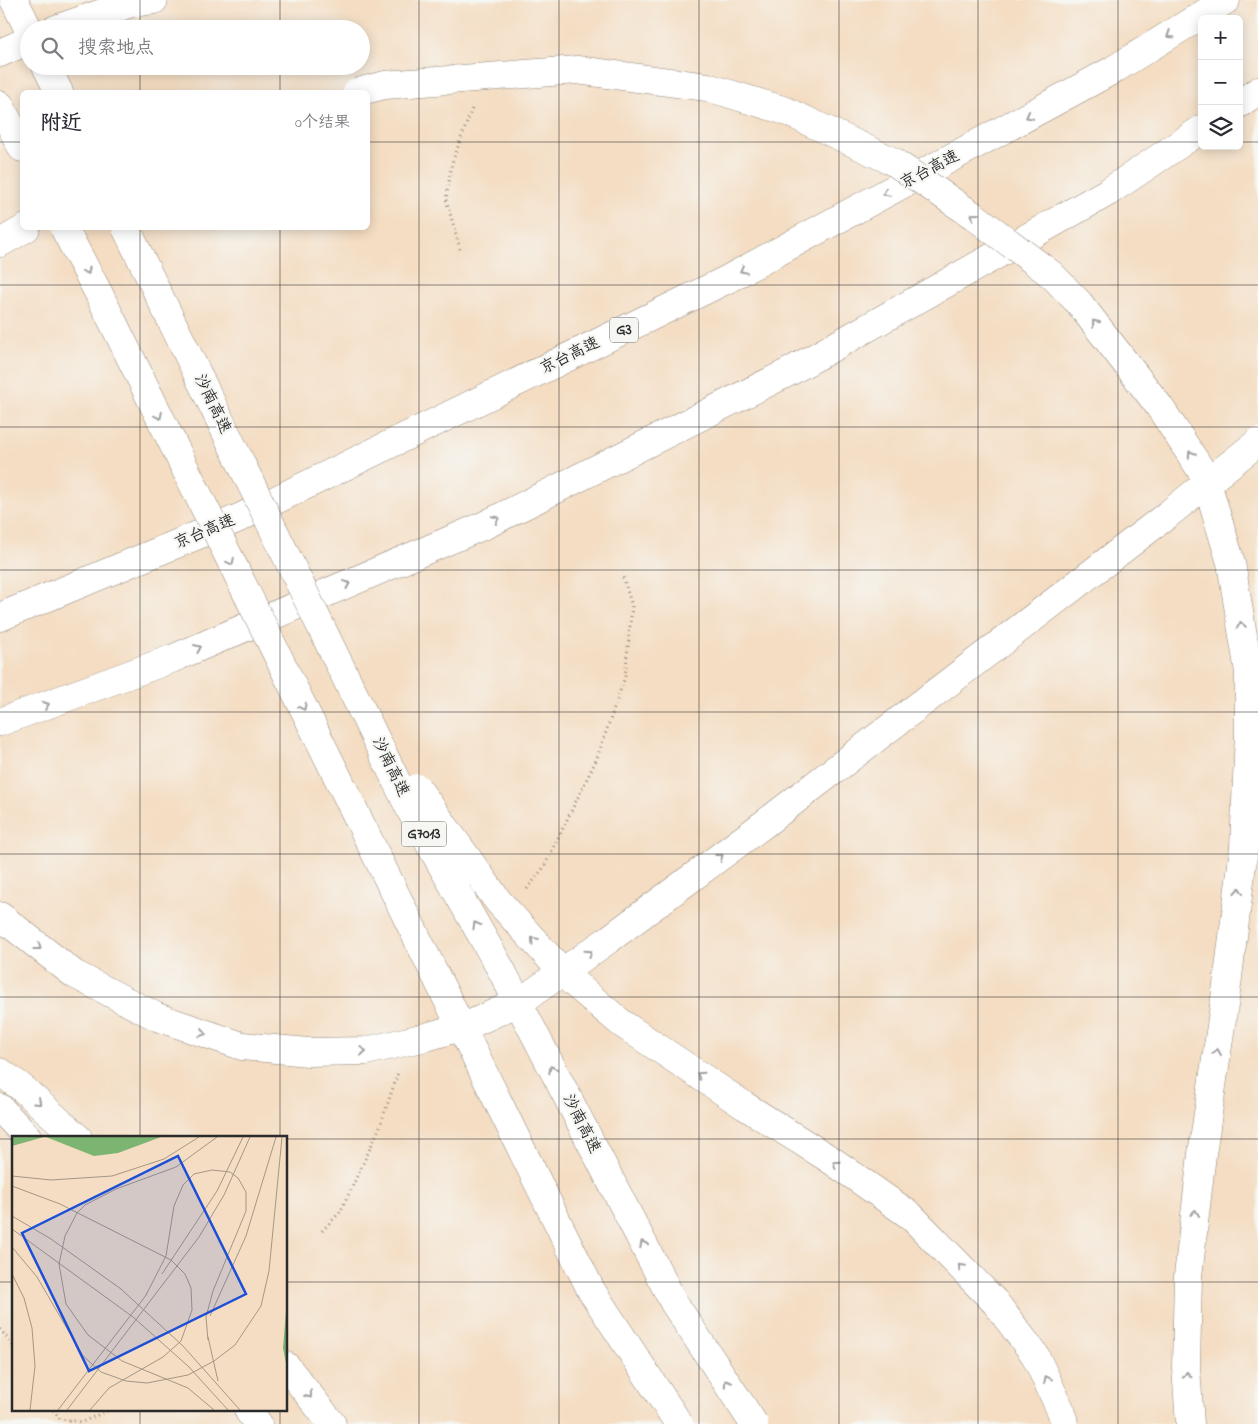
<!DOCTYPE html>
<html lang="zh">
<meta charset="utf-8">
<style>
:root{--surface:#fff;--page:#f2f2f3;--text:#2b2b33;--muted:#7c7c81;--line:#e1e1e2}
body{margin:0;font-family:"Indie Flower","LXGW WenKai TC",sans-serif;background:var(--page);color:var(--text)}
.controls{position:absolute;right:15px;top:15px;display:grid;overflow:hidden;border-radius:8px;box-shadow:0 2px 12px #0003}
.controls button{width:45px;height:45px;display:grid;place-items:center;padding:0;border:0;border-bottom:1px solid var(--line);background:var(--surface);color:var(--text);font:25px sans-serif}
.list{margin:0;padding:0;list-style:none}
h2{display:flex;justify-content:space-between;align-items:center;height:65px;margin:0;padding:0 20px;font-size:21px}
h2 small{font-size:16px;font-weight:400;color:var(--muted)}
.icon{flex:none;width:28px;height:28px;fill:none;stroke:currentColor;stroke-width:2;stroke-linecap:round;stroke-linejoin:round}
.map{position:relative;flex:none;width:1258px;height:1424px;overflow:hidden}
.search{position:absolute;background:var(--surface);box-shadow:0 2px 12px #0003;left:20px;top:20px;width:350px;height:55px;display:flex;align-items:center;gap:12px;box-sizing:border-box;padding:0 18px;border-radius:28px;color:var(--muted);font-size:19px}
.panel{position:absolute;background:var(--surface);box-shadow:0 2px 12px #0003;left:20px;top:90px;width:350px;height:140px;border-radius:8px}
.map>svg:first-child{display:block}
.lines{fill:none;stroke-linecap:round;stroke-linejoin:round}
.highway-casing{stroke:#908476;stroke-width:29}
.path{stroke:#908476;stroke-width:3;stroke-dasharray:1 4;stroke-linecap:butt}
.highway{stroke:#fff;stroke-width:28}
.highway-bridge-casing{stroke:#908476;stroke-width:29;stroke-linecap:butt}
.highway-bridge{stroke:#fff;stroke-width:28}
.oneway{stroke:#a0a0a0}
.grid{fill:none;stroke:#2b2b2b;stroke-width:1;stroke-opacity:0.55}
.labels{text-anchor:middle;dominant-baseline:central;stroke-width:4.5;stroke-linejoin:round;paint-order:stroke}
.shield{fill:#f6f6f2;stroke:#686867;stroke-width:1}
.shield-label{font-size:15px;font-weight:bold;fill:#2b2b2b}
.street-label{font-size:16px;fill:#2b2b2b;stroke:#f6f6f2}
.inset-road{fill:none;stroke:#a49686;stroke-width:1}
.view{fill:#1d4ed8;fill-opacity:0.15;stroke:#1d4ed8;stroke-width:2.5}
.inset-edge{fill:none;stroke:#2b2b2b;stroke-width:2.5}
</style>
<div class="map">
<svg width="1258" height="1424" viewBox="0 0 1258 1424">
<rect width="100%" height="100%" fill="#f6f6f2"/>
<filter id="ink" filterUnits="userSpaceOnUse"><feTurbulence type="fractalNoise" baseFrequency=".02" numOctaves="2"/><feDisplacementMap in="SourceGraphic" scale="10" xChannelSelector="R" yChannelSelector="G"/><feConvolveMatrix kernelMatrix="1 2 1 2 8 2 1 2 1" color-interpolation-filters="sRGB"/></filter>
<filter id="wash" filterUnits="userSpaceOnUse"><feTurbulence type="fractalNoise" baseFrequency=".0096" numOctaves="4" result="noise"/><feDisplacementMap in="SourceGraphic" scale="20" xChannelSelector="R" yChannelSelector="G"/><feGaussianBlur stdDeviation="1.12" result="paint"/><feColorMatrix in="noise" values="0 0 0 0 0 0 0 0 0 0 0 0 0 0 0 0 0 1.4 0 .05"/><feComposite in="paint" operator="in"/></filter>
<g filter="url(#wash)">
<rect width="100%" height="100%" fill="#f4ddc2"/>
</g>
<g filter="url(#ink)">
<g class="lines">
<g class="highway-casing">
<path id="highway" d="M14,0L29,30
M56,29L131,3L154,0
M0,53L29,40
M46,66L59,92
M1239,104L1258,91
M0,105L22,148
M0,243L26,228
M0,617L239,518L726,280L1113,70L1226,0
M0,722L174,658L485,525L789,372L1108,192L1202,129
M0,916L74,974L157,1017
M0,1072L21,1087L78,1138
M0,1108L28,1138
M995,1302L1035,1355L1062,1413L1064,1424
M286,1366L332,1424
M248,1410L258,1424
M1190,1424L1186,1367L1188,1276L1202,1154L1227,985L1244,848"/>
</g>
<path class="path" d="M460,249L446,199L452,163L473,106
M527,889L544,867L597,758L625,677L632,606L622,574
M322,1231L341,1211L379,1129L398,1073
M0,1329L14,1347
M53,1410L60,1419L82,1422L109,1410"/>
<use href="#highway" class="highway"/>
<g class="highway-bridge-casing">
<path id="highway-bridge" d="M357,92L385,85L577,70L707,87L786,111L894,162L974,216L1052,275L1079,303L1159,406L1205,476L1231,563L1249,672V733L1244,848
M64,228L98,292L591,1290L679,1424
M126,228L411,811L503,973L674,1303L754,1424
M417,788L498,901L568,978L621,1023L745,1106L831,1160L911,1216L995,1302
M157,1017L242,1046L308,1052L366,1051L426,1037L471,1024L521,1001L608,940L764,824L1166,516L1258,442"/>
</g>
<use href="#highway-bridge" class="highway-bridge"/>
</g>
<defs><path id="oneway-chevron" d="M-2-3.5L2.5 0L-2 3.5" fill="none" stroke-width="1.6" stroke-linecap="round" stroke-linejoin="round" transform="scale(1.25)"/></defs>
<g class="oneway">
<use href="#oneway-chevron" transform="translate(1170 35) rotate(148)"/>
<use href="#oneway-chevron" transform="translate(1029 116) rotate(152)"/>
<use href="#oneway-chevron" transform="translate(886 193) rotate(152)"/>
<use href="#oneway-chevron" transform="translate(974 216) rotate(-144)"/>
<use href="#oneway-chevron" transform="translate(743 270) rotate(152)"/>
<use href="#oneway-chevron" transform="translate(87 271) rotate(62)"/>
<use href="#oneway-chevron" transform="translate(1095 323) rotate(-128)"/>
<use href="#oneway-chevron" transform="translate(159 416) rotate(64)"/>
<use href="#oneway-chevron" transform="translate(1191 454) rotate(-123)"/>
<use href="#oneway-chevron" transform="translate(496 519) rotate(-27)"/>
<use href="#oneway-chevron" transform="translate(231 562) rotate(64)"/>
<use href="#oneway-chevron" transform="translate(347 584) rotate(-23)"/>
<use href="#oneway-chevron" transform="translate(1241 625) rotate(-99)"/>
<use href="#oneway-chevron" transform="translate(198 648) rotate(-23)"/>
<use href="#oneway-chevron" transform="translate(46 705) rotate(-20)"/>
<use href="#oneway-chevron" transform="translate(303 707) rotate(64)"/>
<use href="#oneway-chevron" transform="translate(720 857) rotate(-37)"/>
<use href="#oneway-chevron" transform="translate(1239 891) rotate(-83)"/>
<use href="#oneway-chevron" transform="translate(476 925) rotate(-119)"/>
<use href="#oneway-chevron" transform="translate(534 940) rotate(-132)"/>
<use href="#oneway-chevron" transform="translate(38 947) rotate(37)"/>
<use href="#oneway-chevron" transform="translate(589 953) rotate(-35)"/>
<use href="#oneway-chevron" transform="translate(203 1033) rotate(19)"/>
<use href="#oneway-chevron" transform="translate(363 1051) rotate(-5)"/>
<use href="#oneway-chevron" transform="translate(1217 1052) rotate(-82)"/>
<use href="#oneway-chevron" transform="translate(552 1069) rotate(-117)"/>
<use href="#oneway-chevron" transform="translate(700 1075) rotate(-146)"/>
<use href="#oneway-chevron" transform="translate(38 1102) rotate(42)"/>
<use href="#oneway-chevron" transform="translate(836 1164) rotate(-145)"/>
<use href="#oneway-chevron" transform="translate(1195 1213) rotate(-84)"/>
<use href="#oneway-chevron" transform="translate(643 1244) rotate(-117)"/>
<use href="#oneway-chevron" transform="translate(961 1267) rotate(-134)"/>
<use href="#oneway-chevron" transform="translate(1187 1375) rotate(-93)"/>
<use href="#oneway-chevron" transform="translate(1047 1379) rotate(-115)"/>
<use href="#oneway-chevron" transform="translate(727 1383) rotate(-123)"/>
<use href="#oneway-chevron" transform="translate(309 1395) rotate(52)"/>
</g>
</g>
<path class="grid" d="M140,0V29M280,0V29M419,0V1424M559,0V1424M699,0V1424M839,0V1424M978,0V1424M1118,0V1424M140,66V92M280,66V92M0,142H22M368,142H1202M1239,142H1258M140,228V1138M280,228V1138M0,285H1258M0,427H1258M0,570H1258M0,712H1258M0,854H1258M0,997H1258M0,1139H14M286,1139H1258M0,1282H14M286,1282H1258M140,1410V1424M280,1410V1424"/>
<g class="labels">
<g class="shield">
<rect x="610" y="317.5" width="28" height="25" rx="4"/>
<rect x="401.5" y="821.5" width="45" height="25" rx="4"/>
</g>
<g class="shield-label">
<text x="624" y="330">G3</text>
<text x="424" y="834">G7013</text>
</g>
<g class="street-label">
<text transform="translate(930 170) rotate(-28)">京台高速</text>
<text transform="translate(570 356) rotate(-26)">京台高速</text>
<text transform="translate(212 404) rotate(64)">沙南高速</text>
<text transform="translate(205 532) rotate(-23)">京台高速</text>
<text transform="translate(390 767) rotate(64)">沙南高速</text>
<text transform="translate(581 1124) rotate(63)">沙南高速</text>
</g>
</g>
<g transform="translate(12 1136)">
<rect width="275" height="275" fill="#f4ddc2"/>
<path d="M0,1H32L0,10ZM34,1H149L106,17L82,20ZM275,163V232L271,212Z" fill="#7cb471"/>
<path class="inset-road" d="M0,40L39,44L100,40L152,23L187,1M0,50L48,68L159,124L173,138L179,152L180,174L169,205L151,221L97,252L78,274M0,80L39,103L109,153L171,210L228,274M0,93L121,181L177,231L216,274M0,111L25,141L71,220L89,236L114,245L135,247L176,239L202,225L223,209L249,170L257,135L270,1M0,138L12,162L20,192L23,230L18,274M150,138L205,55L231,1M134,159L154,120L162,70L171,49L182,38L200,34L218,36L226,42L234,56V75L201,155L194,181L196,204M198,180L234,100L264,1M196,201L206,245M46,274L135,158M55,274L187,101L212,59L238,1M202,274L176,252L110,225L76,199L54,168L47,128L53,100L65,77L73,69L104,53L164,31L205,1"/>
<path class="view" d="M166,20L234,158L77,235L10,97Z"/>
<rect width="275" height="275" class="inset-edge"/>
</g>
</svg>
<div class="controls">
<button>+</button>
<button>−</button>
<button><svg class="icon" aria-label="layers" viewBox="0 0 24 24"><path d="M12 4l9 5-9 5-9-5zM3 14l9 5 9-5"/></svg></button>
</div>
<div class="search"><svg class="icon" aria-label="search" viewBox="0 0 24 24"><circle cx="10" cy="10" r="6"/><path d="M15 15l6 6"/></svg>搜索地点</div>
<section class="panel">
<h2>附近<small>0个结果</small></h2>
<ul class="list">
</ul>
</section>
</div>
